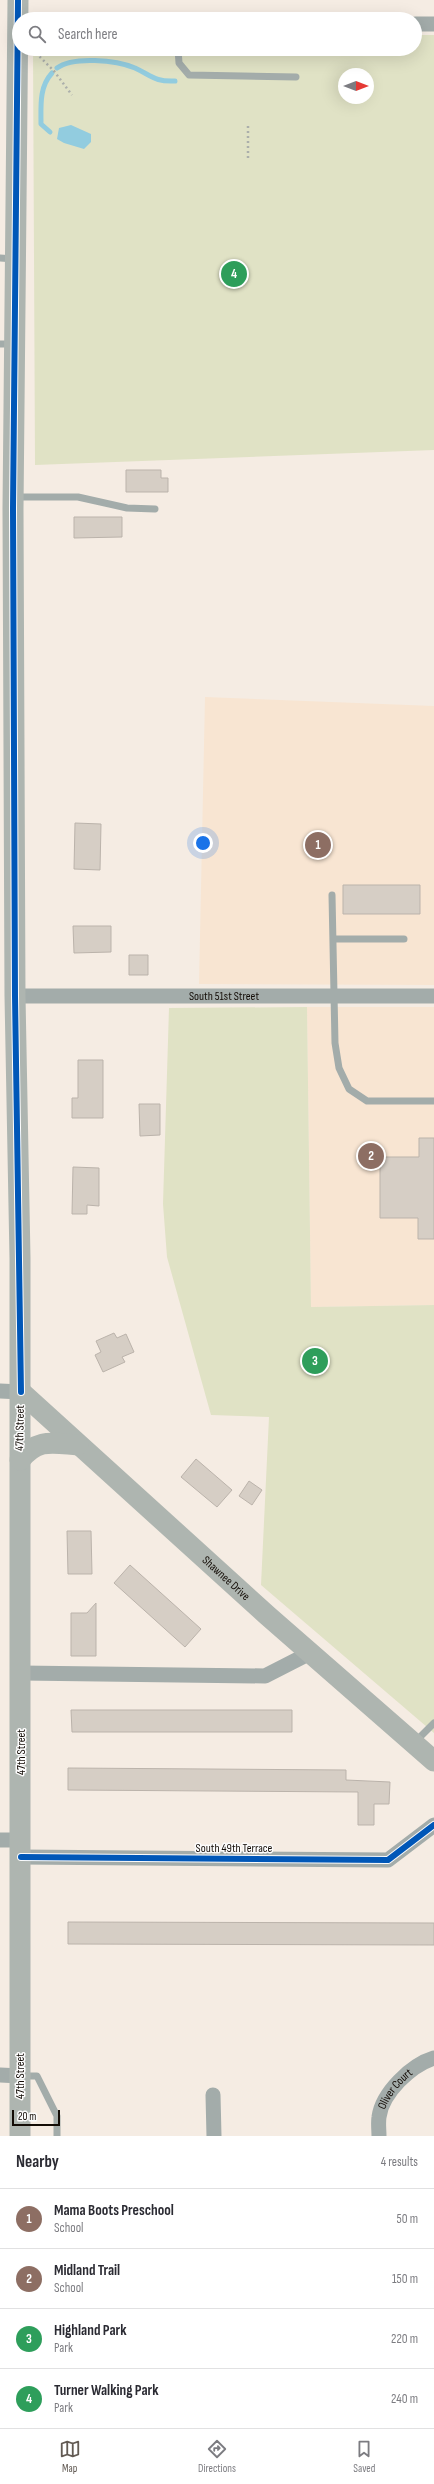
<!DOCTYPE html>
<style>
:root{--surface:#fff;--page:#f7f7f7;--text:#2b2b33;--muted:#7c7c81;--line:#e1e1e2;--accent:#625a53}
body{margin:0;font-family:"Sofia Sans Condensed",sans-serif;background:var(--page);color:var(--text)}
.compass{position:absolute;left:338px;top:68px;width:36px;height:36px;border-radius:50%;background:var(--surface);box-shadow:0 4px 16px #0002;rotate:90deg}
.scale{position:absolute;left:12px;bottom:10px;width:48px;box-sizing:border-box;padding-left:4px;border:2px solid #130c06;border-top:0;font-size:11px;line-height:14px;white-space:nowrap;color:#130c06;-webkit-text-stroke:3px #fcfcfc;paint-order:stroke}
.you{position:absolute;left:203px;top:843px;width:14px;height:14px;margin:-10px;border:3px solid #fff;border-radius:50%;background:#1a73e8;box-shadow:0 0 0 6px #1a73e833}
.badge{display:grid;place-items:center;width:26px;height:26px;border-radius:50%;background:var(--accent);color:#fff;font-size:13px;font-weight:700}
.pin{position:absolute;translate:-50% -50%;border:2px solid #fff;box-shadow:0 1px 4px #0006}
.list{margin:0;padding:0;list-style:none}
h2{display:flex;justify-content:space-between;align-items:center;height:52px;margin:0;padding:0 16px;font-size:17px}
h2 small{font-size:13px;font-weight:400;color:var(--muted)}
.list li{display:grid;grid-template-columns:26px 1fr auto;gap:12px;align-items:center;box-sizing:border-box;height:60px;padding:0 16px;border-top:1px solid var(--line)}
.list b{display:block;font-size:15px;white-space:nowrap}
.list p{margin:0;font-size:13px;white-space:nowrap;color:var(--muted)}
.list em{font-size:13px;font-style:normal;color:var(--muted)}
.icon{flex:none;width:22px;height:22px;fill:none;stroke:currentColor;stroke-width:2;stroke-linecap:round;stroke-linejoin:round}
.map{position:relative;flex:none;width:434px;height:2136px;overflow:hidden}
.search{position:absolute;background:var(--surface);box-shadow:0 4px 16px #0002;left:12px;right:12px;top:12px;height:44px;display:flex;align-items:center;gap:10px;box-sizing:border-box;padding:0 14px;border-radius:22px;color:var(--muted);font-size:15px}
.sheet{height:292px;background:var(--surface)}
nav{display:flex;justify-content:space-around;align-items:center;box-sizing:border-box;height:56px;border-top:1px solid var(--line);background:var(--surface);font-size:11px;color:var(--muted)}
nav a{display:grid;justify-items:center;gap:2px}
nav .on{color:var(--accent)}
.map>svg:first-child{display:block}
.built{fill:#f8e5d2}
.green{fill:#e0e2c5;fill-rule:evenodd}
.water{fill:#92ccdf}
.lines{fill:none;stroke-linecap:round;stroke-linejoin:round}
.stream{stroke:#92ccdf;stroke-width:5}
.building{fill:#d6cec5;stroke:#bbb3ab}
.path{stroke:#abafab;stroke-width:2.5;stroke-dasharray:2 3;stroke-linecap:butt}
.lane{stroke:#a3acaa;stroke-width:7}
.street{stroke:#a3acaa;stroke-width:15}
.secondary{stroke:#aeb5b0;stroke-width:21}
.cycleway-casing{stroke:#fcfcfc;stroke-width:8}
.cycleway{stroke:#0057b8;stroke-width:6}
.labels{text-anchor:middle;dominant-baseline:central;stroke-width:3;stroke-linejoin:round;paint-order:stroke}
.street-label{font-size:12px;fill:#130c06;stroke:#fcfcfc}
</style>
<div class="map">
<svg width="434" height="2136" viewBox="0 0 434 2136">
<rect width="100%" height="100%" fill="#f5ece3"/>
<path class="built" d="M205,697L434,706V985L199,984Z
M307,1007H434V1305L311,1307Z"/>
<path class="green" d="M415,35H434V450L35,465L33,49H415ZM344,74H368V98H344Z
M307,1007L311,1307L434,1305V1733L261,1585L269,1417L211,1415L167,1257L163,1204L169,1008Z"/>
<path class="water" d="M71,125L91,134V142L84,149L64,143L57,139L59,128Z"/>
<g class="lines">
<path class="stream" d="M57,68C73,56 116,60 135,68C152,76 155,82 175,81
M50,132L41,124C41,106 39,87 52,73"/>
</g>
<path class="building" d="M126,470H161V478H168V492H126Z
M74,517H122V537L74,538Z
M75,823L101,824L100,870L74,869Z
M343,885H420V914H343Z
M73,926H111V952L74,953Z
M129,955H148V975H129Z
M78,1060H103V1118H72V1098H78Z
M139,1104H160V1135L140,1136Z
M419,1138H434V1239H418V1218H380V1157H419Z
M73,1167L99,1168V1206L87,1205V1214H72Z
M114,1333L117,1338L126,1334L134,1352L122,1357L125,1362L103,1372L95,1355L101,1352L96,1341Z
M196,1459L232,1490L217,1507L181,1477Z
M249,1481L262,1490L252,1505L239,1496Z
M67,1531H91L92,1574H68Z
M130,1565L201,1629L185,1647L114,1583Z
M96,1603V1656H71V1613H87Z
M71,1710H292V1732H72Z
M68,1768L346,1770V1780L390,1782L389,1804H374V1825H358V1792L68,1790Z
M68,1922L434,1923V1945L68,1944Z"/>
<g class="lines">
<path class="path" d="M36,53L54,71L72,95
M248,158V123"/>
<path class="lane" d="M178,49L179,63L189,75L296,77
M0,258L14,259
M0,344H14
M14,497H78L127,508L155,509
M332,895L335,1043L339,1068L349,1089L367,1101H434
M333,939H404
M415,1742L434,1723
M22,2076H37L57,2116V2136"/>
<g class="street">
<path d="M415,24H434"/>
<path id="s1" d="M15,996H434"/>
<path d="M0,1391L21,1392"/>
<path d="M21,1673L265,1676L310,1653"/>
<path d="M0,1840H21"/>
<path d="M21,1857L388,1860L434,1825"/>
<path d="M0,2075L20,2076"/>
<path d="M213,2095L214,2136"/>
<path id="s2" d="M379,2136C379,2130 378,2123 379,2117C382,2093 411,2065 434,2058"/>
</g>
<g class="secondary">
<path d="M18,0L13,509L15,996L20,1258V2136"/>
<path id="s3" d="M21,1392L268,1616L434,1761"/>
<path d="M20,1460C38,1438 52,1443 78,1445"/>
</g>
<g class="cycleway-casing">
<path id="cycleway" d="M18,0L13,509L15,996L21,1392
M21,1857L388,1860L434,1825"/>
</g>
<use href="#cycleway" class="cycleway"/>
</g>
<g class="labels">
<g class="street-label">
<text stroke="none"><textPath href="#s1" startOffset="209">South 51st Street</textPath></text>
<text transform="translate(20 1428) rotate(-89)">47th Street</text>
<text stroke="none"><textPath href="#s3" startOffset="277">Shawnee Drive</textPath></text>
<text transform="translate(21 1752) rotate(-90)">47th Street</text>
<text x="234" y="1848">South 49th Terrace</text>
<text transform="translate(20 2076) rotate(-90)">47th Street</text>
<text stroke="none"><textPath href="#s2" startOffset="52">Oliver Court</textPath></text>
</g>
</g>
</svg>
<svg class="compass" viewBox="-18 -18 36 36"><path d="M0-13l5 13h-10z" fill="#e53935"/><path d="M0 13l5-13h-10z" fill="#7c7c81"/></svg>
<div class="scale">20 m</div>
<div class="you"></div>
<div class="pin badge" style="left:318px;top:845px;background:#8d6e63">1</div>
<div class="pin badge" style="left:371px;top:1156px;background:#8d6e63">2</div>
<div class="pin badge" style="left:315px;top:1361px;background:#2e9e5b">3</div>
<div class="pin badge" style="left:234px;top:274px;background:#2e9e5b">4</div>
<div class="search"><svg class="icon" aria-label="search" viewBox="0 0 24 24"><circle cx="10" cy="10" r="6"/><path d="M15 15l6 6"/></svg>Search here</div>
</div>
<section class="sheet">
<h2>Nearby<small>4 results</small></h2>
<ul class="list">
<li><span class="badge" style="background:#8d6e63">1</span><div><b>Mama Boots Preschool</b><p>School</p></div><em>50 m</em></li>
<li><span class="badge" style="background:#8d6e63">2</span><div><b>Midland Trail</b><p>School</p></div><em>150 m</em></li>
<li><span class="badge" style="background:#2e9e5b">3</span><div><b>Highland Park</b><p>Park</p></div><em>220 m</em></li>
<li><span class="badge" style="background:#2e9e5b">4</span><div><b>Turner Walking Park</b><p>Park</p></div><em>240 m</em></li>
</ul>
</section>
<nav>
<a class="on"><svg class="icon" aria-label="map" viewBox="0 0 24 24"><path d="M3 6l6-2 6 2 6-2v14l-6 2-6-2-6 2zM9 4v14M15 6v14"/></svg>Map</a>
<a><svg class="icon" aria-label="directions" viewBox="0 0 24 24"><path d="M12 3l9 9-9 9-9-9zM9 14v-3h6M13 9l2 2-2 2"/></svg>Directions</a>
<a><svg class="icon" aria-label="saved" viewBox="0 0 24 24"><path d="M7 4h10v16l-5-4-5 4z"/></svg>Saved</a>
</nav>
